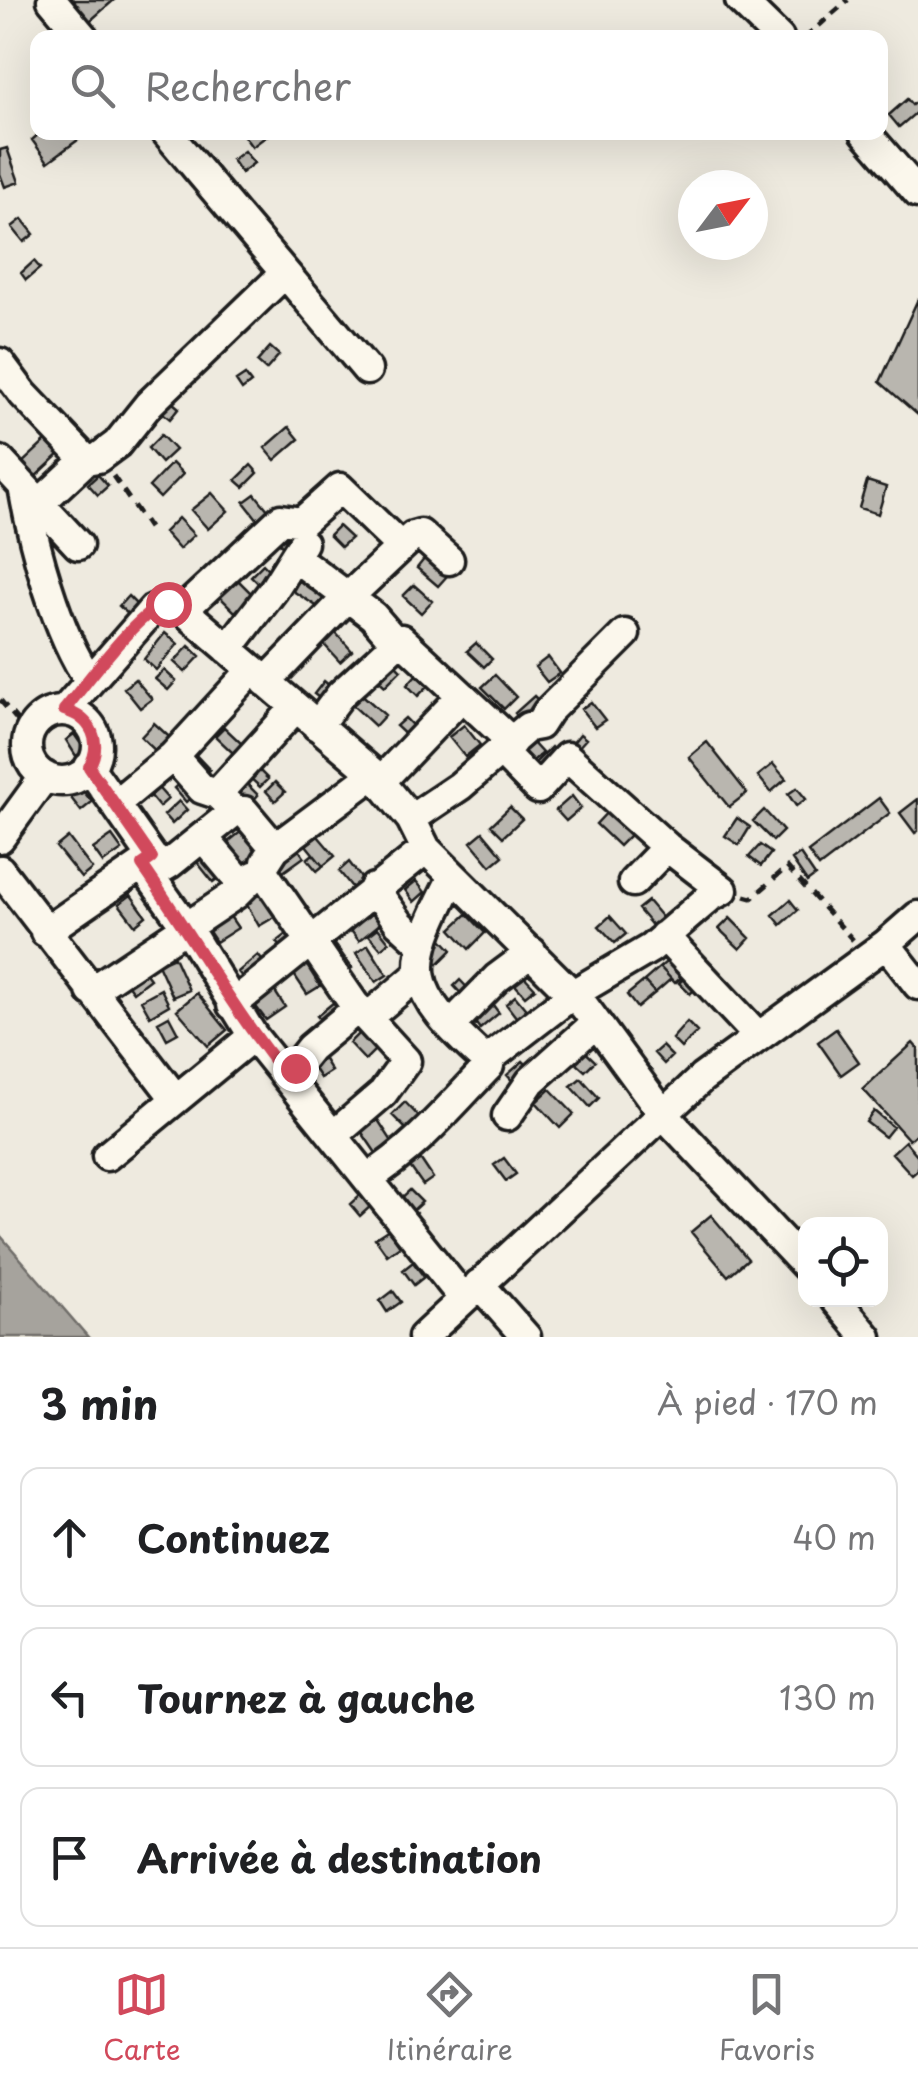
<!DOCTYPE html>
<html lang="fr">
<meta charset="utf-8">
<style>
:root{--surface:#fff;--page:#f6f6f6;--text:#202124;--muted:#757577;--line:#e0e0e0;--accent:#d1495b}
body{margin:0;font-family:"Playpen Sans",sans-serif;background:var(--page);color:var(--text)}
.controls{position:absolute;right:30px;bottom:30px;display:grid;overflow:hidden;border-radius:20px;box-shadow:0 10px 40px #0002}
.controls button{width:90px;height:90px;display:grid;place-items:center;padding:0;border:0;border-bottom:2px solid var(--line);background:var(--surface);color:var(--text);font:50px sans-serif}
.compass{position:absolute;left:678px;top:170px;width:90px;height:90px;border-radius:50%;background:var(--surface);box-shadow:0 10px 40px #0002;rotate:58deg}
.stop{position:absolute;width:30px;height:30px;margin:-22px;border:8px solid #d1495b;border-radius:50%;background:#fff}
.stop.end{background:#d1495b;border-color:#fff;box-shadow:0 2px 10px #0008}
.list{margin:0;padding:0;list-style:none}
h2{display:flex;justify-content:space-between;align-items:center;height:130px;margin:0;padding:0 40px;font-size:42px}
h2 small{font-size:32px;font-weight:400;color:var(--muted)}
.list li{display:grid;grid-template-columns:65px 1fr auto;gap:30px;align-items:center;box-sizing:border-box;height:140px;margin:0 20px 20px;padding:0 20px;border:2px solid var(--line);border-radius:20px}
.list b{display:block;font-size:38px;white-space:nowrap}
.list em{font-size:32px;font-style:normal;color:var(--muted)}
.icon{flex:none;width:55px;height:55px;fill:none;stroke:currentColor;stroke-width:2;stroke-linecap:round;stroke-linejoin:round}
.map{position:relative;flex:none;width:918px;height:1337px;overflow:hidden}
.search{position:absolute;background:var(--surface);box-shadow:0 10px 40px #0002;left:30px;right:30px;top:30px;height:110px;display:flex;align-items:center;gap:25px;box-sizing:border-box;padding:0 35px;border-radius:20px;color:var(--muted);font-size:38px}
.sheet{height:610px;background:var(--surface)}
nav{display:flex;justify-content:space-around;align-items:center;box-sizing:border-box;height:140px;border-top:2px solid var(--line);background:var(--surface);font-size:28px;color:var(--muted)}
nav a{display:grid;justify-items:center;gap:5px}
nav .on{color:var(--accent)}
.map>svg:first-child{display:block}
.water{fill:#a6a39d;stroke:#6f6d69;stroke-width:2.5}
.building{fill:#b9b6af;stroke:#1c1c1c;stroke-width:2.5}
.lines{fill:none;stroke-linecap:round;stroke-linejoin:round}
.street-casing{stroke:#1c1c1c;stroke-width:35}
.path{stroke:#1c1c1c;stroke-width:5;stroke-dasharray:10 8;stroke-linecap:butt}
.street{stroke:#fbf7ec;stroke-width:28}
.route{stroke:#d1495b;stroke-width:12}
</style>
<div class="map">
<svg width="918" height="1337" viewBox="0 0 918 1337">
<rect width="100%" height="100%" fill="#eeeadf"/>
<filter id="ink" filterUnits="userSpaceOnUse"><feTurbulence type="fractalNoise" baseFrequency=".01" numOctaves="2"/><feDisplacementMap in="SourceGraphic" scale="20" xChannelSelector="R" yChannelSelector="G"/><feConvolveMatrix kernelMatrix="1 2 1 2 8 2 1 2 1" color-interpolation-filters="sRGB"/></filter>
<g filter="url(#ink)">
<path class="water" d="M0,1235L88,1337H0Z"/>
<path class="building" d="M72,0H114L90,21Z
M907,99L912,105L918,100V111L899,127L889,115Z
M41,132H85L86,134L48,162L32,140Z
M241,132H266L268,135L252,147Z
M7,148L19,182L5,187L0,174V150Z
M244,151L254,163L241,173L232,160Z
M22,219L34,234L24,242L12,227Z
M34,261L40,268L26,280L21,273Z
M918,299V415L880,382Z
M270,347L279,355L266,370L257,362Z
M245,375L251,383L242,390L236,381Z
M167,398L179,408L170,419L158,409Z
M289,427L299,439L275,460L265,448Z
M161,435L175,450L161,463L148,448Z
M48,439L61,453L33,479L20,465Z
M172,463L183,474L160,498L149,487Z
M251,465L258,473L244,487L236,480Z
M98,475L108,486L98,495L88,484Z
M867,481L886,487L878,514L859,508Z
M212,493L228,511L208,529L191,510Z
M255,494L273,516L262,525L244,502Z
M178,518L194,535L179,549L164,532Z
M282,525L296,538L286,549L272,536Z
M338,526L351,538L341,547L329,535Z
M425,558L447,576L438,586L417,568Z
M263,564L277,579L265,590L251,576Z
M233,575L253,595L235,612L215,592Z
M300,579L325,596L318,607L293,591Z
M414,585L432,601L421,613L403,596Z
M128,596L139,607L130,616L119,606Z
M333,630L352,651L340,662L320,640Z
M165,633L178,644L156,670L144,659Z
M476,643L492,659L484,667L467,651Z
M189,646L200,656L185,672L174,662Z
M548,657L560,673L547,682L535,667Z
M391,660L401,670L385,686L375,677Z
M164,670L176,681L168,690L155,679Z
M416,675L428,686L418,696L407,685Z
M495,675L516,697L504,709L482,687Z
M135,679L152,699L140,708L124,688Z
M324,681L337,692L327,704L314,694Z
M357,690L385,715L375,726L348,701Z
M534,696L543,705L524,723L515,713Z
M591,702L605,720L595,727L581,709Z
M405,718L418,731L410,739L396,726Z
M154,723L178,745L164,759L141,737Z
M464,725L480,745L465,757L449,737Z
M224,727L242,744L233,753L215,736Z
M74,734L85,750L76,756L66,740Z
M580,734L586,739L577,749L572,744Z
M532,742L542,753L526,767L516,757Z
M707,742L747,793L729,807L689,757Z
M551,747L559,756L540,774L532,766Z
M194,753L210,770L200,780L184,763Z
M773,764L786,779L771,792L758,776Z
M257,768L268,779L260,787L249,777Z
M240,777L258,795L250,804L232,786Z
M183,780L195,794L186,802L174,788Z
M153,782L168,799L159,807L145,790Z
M275,782L285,792L275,801L266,791Z
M79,786L92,802L81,811L68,794Z
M797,788L806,799L796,806L788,794Z
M572,796L581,808L566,821L556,810Z
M879,798L890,813L819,867L808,852Z
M918,799V831L915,833L900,813Z
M179,801L187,810L172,824L164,815Z
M510,807L522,819L503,837L491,825Z
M611,808L635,830L619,846L596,824Z
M764,810L783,831L773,841L753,821Z
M737,818L750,827L739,845L725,836Z
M243,830L259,853L243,864L228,842Z
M483,832L503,856L491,866L471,842Z
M112,836L122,850L103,863L93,849Z
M318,836L335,856L323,866L306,845Z
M68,837L92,869L81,878L56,847Z
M296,845L304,857L279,875L270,862Z
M760,845L771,853L761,866L749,857Z
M208,853L225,873L213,882L197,862Z
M313,854L323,866L317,871L307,859Z
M800,854L815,876L807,882L792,860Z
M349,862L365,883L355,891L339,871Z
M416,881L425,892L414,902L405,890Z
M259,886L276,916L259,926L242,896Z
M131,895L146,916L135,925L119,904Z
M790,900L798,910L781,925L773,915Z
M648,901L665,921L655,929L638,909Z
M225,909L238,928L216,942L204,924Z
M371,910L381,923L359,941L349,928Z
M467,914L485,933L469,949L451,929Z
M610,916L626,934L615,943L599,926Z
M730,918L750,938L740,949L719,929Z
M378,928L389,942L381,949L369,935Z
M292,930L301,941L286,953L277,942Z
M441,938L452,950L438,964L427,952Z
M334,943L352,968L341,975L324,951Z
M368,945L387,975L376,982L356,953Z
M258,955L268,968L248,984L238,972Z
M174,957L189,990L173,997L158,964Z
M671,958L685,974L675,983L660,967Z
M306,964L320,986L307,994L293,973Z
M141,967L150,979L133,992L124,980Z
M660,967L671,979L655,993L644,981Z
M519,971L535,988L525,996L510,979Z
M690,972L701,983L690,994L679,983Z
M460,980L475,996L469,1002L454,986Z
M644,981L655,993L637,1008L627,995Z
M161,989L169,1005L150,1016L141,1000Z
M274,990L285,1007L266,1020L254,1004Z
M197,993L227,1030L208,1046L177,1010Z
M515,996L533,1018L523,1026L506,1004Z
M490,1001L499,1013L480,1029L471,1017Z
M334,1002L343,1012L327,1027L317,1016Z
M169,1016L178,1033L167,1039L158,1022Z
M687,1022L697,1032L681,1048L672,1039Z
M836,1029L859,1062L841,1075L818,1042Z
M359,1033L375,1050L365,1060L349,1043Z
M913,1043L918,1049V1132L909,1140L863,1089Z
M577,1044L595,1061L585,1071L567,1055Z
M662,1046L672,1056L664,1064L654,1053Z
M323,1058L331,1071L320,1078L312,1066Z
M523,1061L534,1072L518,1087L507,1075Z
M581,1078L599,1098L590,1107L571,1086Z
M550,1089L574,1114L560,1128L536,1102Z
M405,1102L422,1120L409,1132L392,1115Z
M874,1111L893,1127L885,1137L866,1122Z
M378,1120L395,1146L378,1156L361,1131Z
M905,1141L918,1156V1170L912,1175L892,1153Z
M417,1154L433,1178L423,1185L406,1161Z
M504,1158L516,1174L506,1181L494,1165Z
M410,1190L422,1202L410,1213L399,1200Z
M361,1194L371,1206L360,1216L350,1204Z
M711,1215L748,1259L728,1276L691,1232Z
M389,1229L400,1246L387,1255L375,1238Z
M413,1262L424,1277L414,1285L403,1270Z
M393,1291L401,1302L387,1312L380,1301Z"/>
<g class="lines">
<g class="street-casing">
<path id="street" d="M52,0L84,38
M740,0L779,38
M166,132L367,370
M865,132L918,193
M0,363L23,394L86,460
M0,461L78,545
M23,486C33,544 56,632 90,681
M40,503L86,460L98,458L117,444L149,404L285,273
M302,522L340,488L401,547
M296,558L373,616L392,638L401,639L512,742
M183,610L281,519L302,522
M228,649L274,589L303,543
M266,682L341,604L413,536L420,534L449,560
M64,711L153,609L168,604L183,610L374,774L411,819L426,849L584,1006L663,1114L806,1266
M27 746a35 35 0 1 1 70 0a35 35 0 1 1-70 0Z
M317,726L341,694L401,639
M173,756L202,789L217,794
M89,767L152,857L142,865L187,928L253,1036L464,1299
M380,782L462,696
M115,804L173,756L252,670
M235,811L217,794L296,707
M411,819L460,786L528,727L539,725L548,711L625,634
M203,837L244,886
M0,838L45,776
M152,857L164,867L169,864L235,811H244L275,848
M266,862L275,848L374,774
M0,870L175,1098
M453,877C404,971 405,988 486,1061
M633,882L667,847
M374,888L399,923L422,944
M45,932L142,865
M664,936L757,1035
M886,944L918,985
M91,991L236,894L254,876L264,873L354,1004L406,1061L383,1093L334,1135
M232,1005L426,849
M367,1018L419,974
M451,1025L497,978L532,952
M287,1077L310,1048L358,1008
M507,1116L531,1081L596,1023
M107,1156L253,1036
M368,1178C415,1149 451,1105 489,1066L486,1061L573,994L651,948L710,897L723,890L667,847L567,757L538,789L502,752
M479,1284L526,1337
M836,1300L867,1337
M423,1337L702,1078L886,944L918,916"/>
</g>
<path class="path" d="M805,38L848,0
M113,476L149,528
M0,700L18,721L34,725
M745,896L752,898L787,867L853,940"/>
<use href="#street" class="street"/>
</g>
</g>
<g class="lines" filter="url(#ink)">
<path class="route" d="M168,604C141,606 84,687 64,710C92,718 103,742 89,767L152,858L142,865C191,935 233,1010 287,1077L295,1068"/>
</g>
</svg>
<div class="controls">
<button><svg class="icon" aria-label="locate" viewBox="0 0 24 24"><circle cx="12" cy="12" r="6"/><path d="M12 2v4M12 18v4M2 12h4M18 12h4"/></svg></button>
</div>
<svg class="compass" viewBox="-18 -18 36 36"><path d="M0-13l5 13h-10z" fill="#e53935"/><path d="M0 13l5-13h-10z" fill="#757577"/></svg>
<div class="stop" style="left:168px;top:604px"></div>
<div class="stop end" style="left:295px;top:1068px"></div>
<div class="search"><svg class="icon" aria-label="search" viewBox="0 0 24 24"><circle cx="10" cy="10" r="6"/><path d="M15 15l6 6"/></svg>Rechercher</div>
</div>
<section class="sheet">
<h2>3 min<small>À pied · 170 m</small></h2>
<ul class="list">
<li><svg class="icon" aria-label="ahead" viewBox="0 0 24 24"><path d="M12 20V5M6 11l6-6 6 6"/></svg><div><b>Continuez</b></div><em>40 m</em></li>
<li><svg class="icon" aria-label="left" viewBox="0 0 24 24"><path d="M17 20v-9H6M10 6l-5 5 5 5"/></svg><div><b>Tournez à gauche</b></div><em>130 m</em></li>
<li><svg class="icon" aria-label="arrive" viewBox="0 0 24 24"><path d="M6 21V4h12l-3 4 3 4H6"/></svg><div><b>Arrivée à destination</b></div></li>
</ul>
</section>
<nav>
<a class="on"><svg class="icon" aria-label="map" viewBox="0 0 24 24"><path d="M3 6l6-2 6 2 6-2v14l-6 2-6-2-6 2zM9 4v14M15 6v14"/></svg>Carte</a>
<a><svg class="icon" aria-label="directions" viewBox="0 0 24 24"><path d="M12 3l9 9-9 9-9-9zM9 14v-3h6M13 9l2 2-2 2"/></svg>Itinéraire</a>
<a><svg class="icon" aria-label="saved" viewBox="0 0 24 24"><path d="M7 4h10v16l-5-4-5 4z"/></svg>Favoris</a>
</nav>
